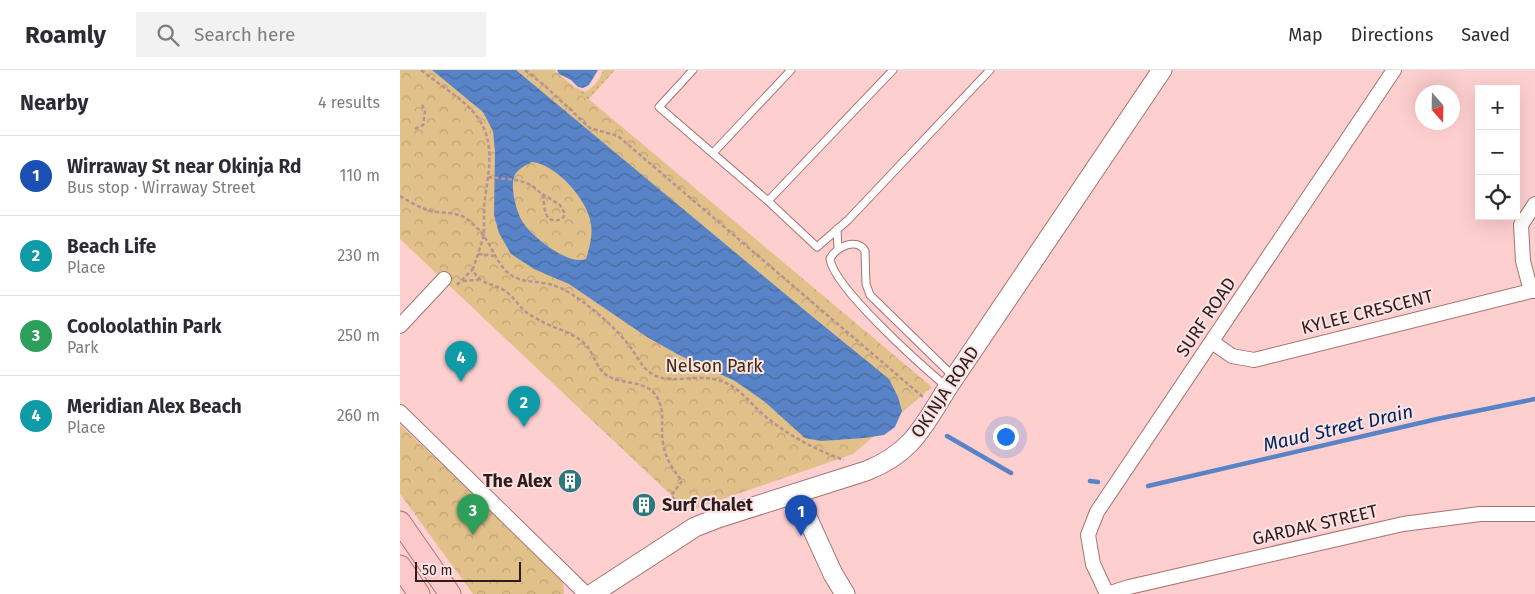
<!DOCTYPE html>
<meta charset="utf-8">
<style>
:root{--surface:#fff;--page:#f2f2f3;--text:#2b2b33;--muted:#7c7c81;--line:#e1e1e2;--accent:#d93025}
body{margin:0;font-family:"Fira Sans",sans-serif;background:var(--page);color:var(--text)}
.controls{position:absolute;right:15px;top:15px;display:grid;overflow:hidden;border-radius:0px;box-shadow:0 5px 20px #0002}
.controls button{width:45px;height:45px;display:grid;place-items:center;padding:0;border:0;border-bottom:1px solid var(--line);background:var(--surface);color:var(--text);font:25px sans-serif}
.compass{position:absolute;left:1015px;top:15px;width:45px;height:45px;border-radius:50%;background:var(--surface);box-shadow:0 5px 20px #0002;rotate:160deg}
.scale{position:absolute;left:15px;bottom:12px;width:106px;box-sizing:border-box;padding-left:5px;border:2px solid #2f1b1b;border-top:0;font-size:14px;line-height:18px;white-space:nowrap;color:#2f1b1b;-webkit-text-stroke:4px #fbe3e3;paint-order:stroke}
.you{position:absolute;left:605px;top:366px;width:18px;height:18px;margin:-12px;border:4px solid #fff;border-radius:50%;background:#1a73e8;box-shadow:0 0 0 8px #1a73e833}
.badge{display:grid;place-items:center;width:32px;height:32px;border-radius:50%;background:var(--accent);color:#fff;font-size:16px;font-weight:700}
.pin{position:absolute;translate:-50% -41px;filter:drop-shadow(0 1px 2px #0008)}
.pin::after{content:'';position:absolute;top:26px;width:18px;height:15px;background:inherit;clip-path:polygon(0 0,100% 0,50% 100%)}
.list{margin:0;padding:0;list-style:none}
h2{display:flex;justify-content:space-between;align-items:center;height:65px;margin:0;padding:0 20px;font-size:21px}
h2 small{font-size:16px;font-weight:400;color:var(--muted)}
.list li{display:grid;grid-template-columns:32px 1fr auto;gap:15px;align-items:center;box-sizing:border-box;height:80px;padding:0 20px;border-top:1px solid var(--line)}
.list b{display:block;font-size:19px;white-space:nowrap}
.list p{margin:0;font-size:16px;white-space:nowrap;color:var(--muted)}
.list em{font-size:16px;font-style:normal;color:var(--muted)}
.icon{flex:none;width:28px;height:28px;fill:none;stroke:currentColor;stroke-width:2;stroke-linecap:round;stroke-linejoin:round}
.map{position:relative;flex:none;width:1135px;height:524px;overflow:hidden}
header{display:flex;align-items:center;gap:30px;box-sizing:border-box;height:70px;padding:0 25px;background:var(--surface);border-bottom:1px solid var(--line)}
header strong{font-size:24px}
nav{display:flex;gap:28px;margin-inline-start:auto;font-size:18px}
.search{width:350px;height:45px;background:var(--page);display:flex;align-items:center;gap:12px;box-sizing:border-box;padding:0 18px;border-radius:0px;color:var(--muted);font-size:19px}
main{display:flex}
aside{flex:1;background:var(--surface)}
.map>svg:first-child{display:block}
.park{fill:url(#park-crowns)}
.garden{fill:url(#garden-dots)}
.water{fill:url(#water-waves);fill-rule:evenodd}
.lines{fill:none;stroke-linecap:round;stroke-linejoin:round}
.stream{stroke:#5884c7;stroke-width:4.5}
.lane-casing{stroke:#a67272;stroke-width:9}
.street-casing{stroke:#a67272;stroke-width:16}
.secondary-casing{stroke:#a67272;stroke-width:21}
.primary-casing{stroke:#b27575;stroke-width:23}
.path{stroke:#b79292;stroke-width:2.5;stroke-dasharray:4 2.5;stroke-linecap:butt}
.lane{stroke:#fff;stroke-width:7}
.street{stroke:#fff;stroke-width:14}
.secondary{stroke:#fff;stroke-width:19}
.primary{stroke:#fbc9ca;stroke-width:21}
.labels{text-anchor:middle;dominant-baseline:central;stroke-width:4;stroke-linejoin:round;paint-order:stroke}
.street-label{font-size:18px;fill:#2f1b1b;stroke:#fbe3e3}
.park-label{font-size:18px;fill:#402c08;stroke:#fbe3e3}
.poi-label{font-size:18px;font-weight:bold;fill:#2f1b1b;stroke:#fbe3e3;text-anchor:end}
.water-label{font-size:19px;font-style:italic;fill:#002560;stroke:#fbe3e3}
</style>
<header>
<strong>Roamly</strong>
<div class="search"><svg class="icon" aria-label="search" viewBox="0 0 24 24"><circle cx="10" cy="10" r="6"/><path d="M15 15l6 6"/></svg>Search here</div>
<nav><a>Map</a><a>Directions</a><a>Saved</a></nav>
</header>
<main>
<aside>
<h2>Nearby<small>4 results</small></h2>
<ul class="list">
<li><span class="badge" style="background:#1a4fb4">1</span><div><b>Wirraway St near Okinja Rd</b><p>Bus stop · Wirraway Street</p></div><em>110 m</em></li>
<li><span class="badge" style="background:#0f9aa8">2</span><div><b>Beach Life</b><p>Place</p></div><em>230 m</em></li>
<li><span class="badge" style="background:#2e9e5b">3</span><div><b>Cooloolathin Park</b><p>Park</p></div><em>250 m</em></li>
<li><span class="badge" style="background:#0f9aa8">4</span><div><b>Meridian Alex Beach</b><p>Place</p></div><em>260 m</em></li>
</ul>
</aside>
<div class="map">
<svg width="1135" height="524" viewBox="0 0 1135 524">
<defs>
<pattern id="park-crowns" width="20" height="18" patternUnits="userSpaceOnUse" patternTransform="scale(1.25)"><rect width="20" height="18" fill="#e1c08a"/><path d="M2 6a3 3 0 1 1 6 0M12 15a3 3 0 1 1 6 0" fill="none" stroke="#c1a476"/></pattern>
<pattern id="garden-dots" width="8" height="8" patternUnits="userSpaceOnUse" patternTransform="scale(1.25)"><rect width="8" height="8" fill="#e1c08a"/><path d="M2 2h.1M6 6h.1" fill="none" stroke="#c1a476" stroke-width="1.8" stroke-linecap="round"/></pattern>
<pattern id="water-waves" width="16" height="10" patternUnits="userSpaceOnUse" patternTransform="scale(1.25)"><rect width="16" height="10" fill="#5884c7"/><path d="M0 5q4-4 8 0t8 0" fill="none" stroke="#496ba1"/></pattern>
</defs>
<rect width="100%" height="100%" fill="#fecfcf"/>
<path class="park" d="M0,0H154L532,317L453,384L288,441L0,169Z
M0,355L159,506L163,511L164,524H73L0,424Z"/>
<path class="garden" d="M203,0H215L189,29H186L174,21L177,18L185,22C194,16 200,11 203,0Z"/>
<path class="water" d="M32,0H116L408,243L489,309L498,327L502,341L495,357L484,365L464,368L421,371L405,368L365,332L335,311L279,285L247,267L169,214L134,199L111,184L99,163L94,145L95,82L93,61L83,42ZM132,92C156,94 188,130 191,154C193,165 189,180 186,189C169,196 134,168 124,154C117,145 108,113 116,103C120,98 126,95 132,92Z
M157,0H198L189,15L183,18L178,17L171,10L159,4Z"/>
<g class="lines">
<path class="stream" d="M547,366L611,403
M690,411L698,412
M748,416L1037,349L1135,329"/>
<g class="lane-casing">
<path id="lane" d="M293,0L259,37L368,131L417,177L448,150L590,0
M313,83L391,0
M368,131L493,0
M437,159L438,179
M547,317C522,296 434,218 430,189C435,177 457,167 465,181L466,214L470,225L554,307"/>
</g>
<g class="street-casing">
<path id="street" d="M1131,221L1123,191L1121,155L1135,134
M0,256L44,209
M812,272L832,286L854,290L1131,221H1135
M0,342L186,524
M707,524L693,494L688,465L697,442L994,0
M707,524L729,517L1003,454L1080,444H1135"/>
</g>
<g class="secondary-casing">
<path id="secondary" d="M396,423L433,504L445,524
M192,524L295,457L318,448L466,401C512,383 523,357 548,317L762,0"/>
</g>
<g class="primary-casing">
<path id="primary" d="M0,452L50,524
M0,496L19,524"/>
</g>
<path class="path" d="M21,0C63,34 97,43 88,107C108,110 129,107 143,126C145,138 143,155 162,149L165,144L160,135L141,123
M125,0L144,15L190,58L218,66L523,327
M15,59L23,55L25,41L22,35
M88,107L84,136V165L73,199C78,216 98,213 109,224C115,229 119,236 125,241C129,245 136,248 141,251C155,259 173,262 185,274C195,284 196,301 210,307C223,314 242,311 253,322C267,337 260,356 263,373C265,388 273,400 282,411L271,426L288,442
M0,126C10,132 20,138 31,141C43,144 56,141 67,149C72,153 79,159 83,165C94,179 97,197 114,207C124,212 133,211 143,213C160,215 174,225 187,235C201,246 216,259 228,274C237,285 241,298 254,305C275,316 301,300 328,314C342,321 353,336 365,346C389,366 414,379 444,390
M78,184L94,186
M63,211L79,210
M57,215L73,199"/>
<use href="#lane" class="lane"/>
<use href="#street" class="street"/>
<use href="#secondary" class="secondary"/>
<use href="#primary" class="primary"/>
</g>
<defs>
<g id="building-disc" transform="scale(1.25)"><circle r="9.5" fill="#2e787b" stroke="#fbe3e3"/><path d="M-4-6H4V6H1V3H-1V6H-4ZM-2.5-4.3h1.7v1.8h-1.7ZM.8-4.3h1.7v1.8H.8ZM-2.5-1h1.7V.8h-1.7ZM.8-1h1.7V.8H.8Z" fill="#fff"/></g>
</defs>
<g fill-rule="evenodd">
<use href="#building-disc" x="170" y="411"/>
<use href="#building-disc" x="244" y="435"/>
</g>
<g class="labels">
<g class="street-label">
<text transform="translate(967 242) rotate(-14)">KYLEE CRESCENT</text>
<text transform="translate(806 247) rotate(-56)">SURF ROAD</text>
<text transform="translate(545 322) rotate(-56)">OKINJA ROAD</text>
<text transform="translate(915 455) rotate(-13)">GARDAK STREET</text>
</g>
<g class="park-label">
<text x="314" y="296">Nelson Park</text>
</g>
<g class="poi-label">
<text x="152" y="411">The Alex</text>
<text x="262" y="435" text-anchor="start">Surf Chalet</text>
</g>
<g class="water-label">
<text transform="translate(938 358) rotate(-13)">Maud Street Drain</text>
</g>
</g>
</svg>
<div class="controls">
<button>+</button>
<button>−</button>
<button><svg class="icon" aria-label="locate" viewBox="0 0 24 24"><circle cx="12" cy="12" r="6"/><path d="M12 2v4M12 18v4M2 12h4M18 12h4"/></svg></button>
</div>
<svg class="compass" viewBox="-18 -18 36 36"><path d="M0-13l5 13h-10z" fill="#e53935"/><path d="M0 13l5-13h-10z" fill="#7c7c81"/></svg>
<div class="scale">50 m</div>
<div class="you"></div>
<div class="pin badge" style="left:401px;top:466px;background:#1a4fb4">1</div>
<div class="pin badge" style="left:124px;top:357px;background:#0f9aa8">2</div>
<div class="pin badge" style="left:73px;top:465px;background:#2e9e5b">3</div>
<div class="pin badge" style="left:61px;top:312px;background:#0f9aa8">4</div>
</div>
</main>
